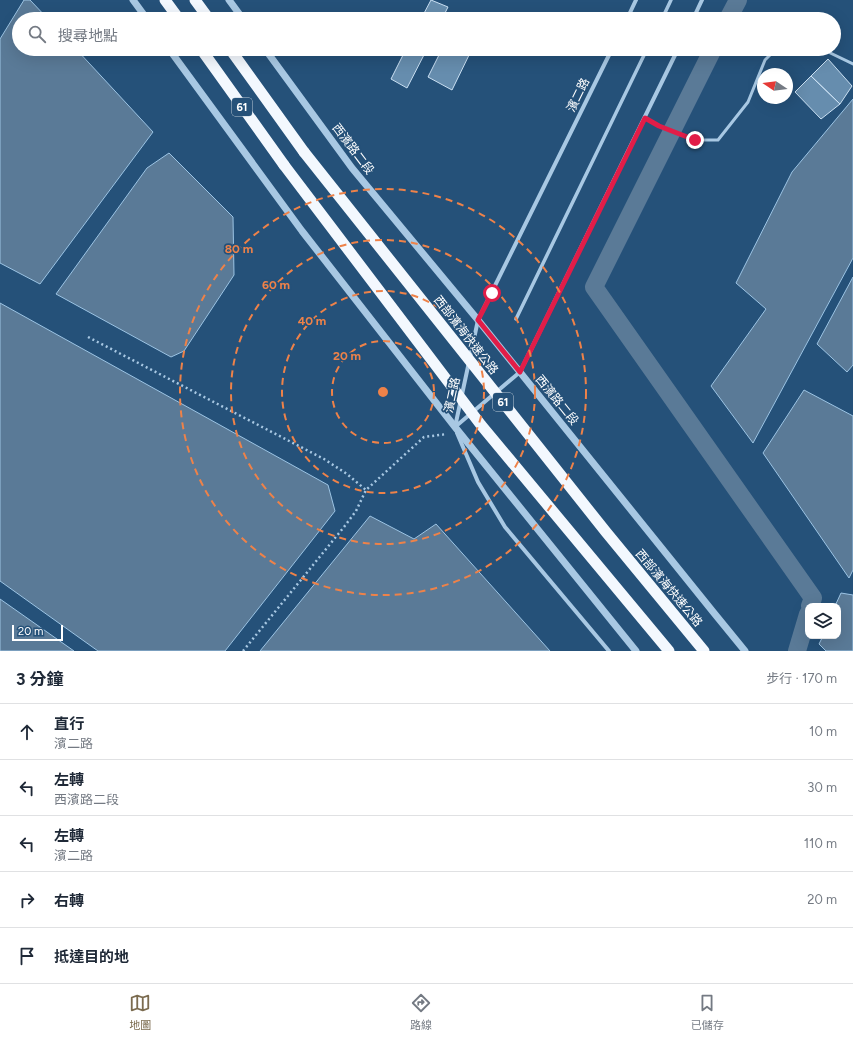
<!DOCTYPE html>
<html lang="zh-TW">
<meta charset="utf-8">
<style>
:root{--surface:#fff;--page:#f2f2f3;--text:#1f2937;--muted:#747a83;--line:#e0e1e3;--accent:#7b6b4f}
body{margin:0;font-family:Figtree,"Noto Sans TC",sans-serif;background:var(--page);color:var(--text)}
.controls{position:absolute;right:12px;bottom:12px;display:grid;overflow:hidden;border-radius:8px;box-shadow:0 4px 16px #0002}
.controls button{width:36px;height:36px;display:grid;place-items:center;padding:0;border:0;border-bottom:1px solid var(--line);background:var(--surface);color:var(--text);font:20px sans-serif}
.compass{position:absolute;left:757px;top:68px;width:36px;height:36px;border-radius:50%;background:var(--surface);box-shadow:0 4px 16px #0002;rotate:283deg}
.scale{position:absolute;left:12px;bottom:10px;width:51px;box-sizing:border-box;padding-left:4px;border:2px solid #fff;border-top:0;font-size:11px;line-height:14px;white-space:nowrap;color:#fff;-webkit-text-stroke:3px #255179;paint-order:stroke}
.stop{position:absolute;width:12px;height:12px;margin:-9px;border:3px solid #e11d48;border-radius:50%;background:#fff}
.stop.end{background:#e11d48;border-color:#fff;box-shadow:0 1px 4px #0008}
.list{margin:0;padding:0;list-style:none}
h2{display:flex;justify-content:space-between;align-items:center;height:52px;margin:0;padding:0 16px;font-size:17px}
h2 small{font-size:13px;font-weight:400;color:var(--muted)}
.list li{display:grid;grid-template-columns:26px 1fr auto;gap:12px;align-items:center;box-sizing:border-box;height:56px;padding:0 16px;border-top:1px solid var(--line)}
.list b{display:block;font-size:15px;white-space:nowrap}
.list p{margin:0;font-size:13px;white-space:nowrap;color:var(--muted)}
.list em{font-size:13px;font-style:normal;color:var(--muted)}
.icon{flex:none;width:22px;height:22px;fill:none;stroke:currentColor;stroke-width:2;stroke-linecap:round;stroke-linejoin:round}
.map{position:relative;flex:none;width:853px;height:651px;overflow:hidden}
.search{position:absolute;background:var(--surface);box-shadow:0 4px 16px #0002;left:12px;right:12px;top:12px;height:44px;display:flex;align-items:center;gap:10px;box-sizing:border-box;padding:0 14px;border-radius:22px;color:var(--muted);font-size:15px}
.sheet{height:332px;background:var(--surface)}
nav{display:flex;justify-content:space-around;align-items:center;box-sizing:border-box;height:56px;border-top:1px solid var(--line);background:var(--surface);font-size:11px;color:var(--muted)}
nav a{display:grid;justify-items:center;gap:2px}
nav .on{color:var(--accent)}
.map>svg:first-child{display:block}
.water{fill:#5a7a97;stroke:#9cc4e4}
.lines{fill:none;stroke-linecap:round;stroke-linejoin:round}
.canal{stroke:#5a7a97;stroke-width:18}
.building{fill:#668dae;stroke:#cae0f3}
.path{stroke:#a8c8e3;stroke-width:2.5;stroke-dasharray:2 3;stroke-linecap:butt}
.service{stroke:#a8c8e3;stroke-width:3}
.pedestrian{stroke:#a8c8e3;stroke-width:3.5}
.minor{stroke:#a8c8e3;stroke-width:4}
.tertiary{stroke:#a8c8e3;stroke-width:7}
.trunk{stroke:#f3f8fe;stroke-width:11}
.trunk-bridge{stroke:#f3f8fe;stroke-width:11}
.route{stroke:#e11d48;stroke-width:5}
.ring{fill:none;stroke:#ee8249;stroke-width:2;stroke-dasharray:7 5}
.labels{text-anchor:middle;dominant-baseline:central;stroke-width:3.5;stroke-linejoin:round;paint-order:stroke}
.shield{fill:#255179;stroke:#becbd7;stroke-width:1}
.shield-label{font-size:11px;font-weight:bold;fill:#fff}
.street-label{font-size:12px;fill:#fff;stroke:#255179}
.centre{fill:#ee8249;stroke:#255179;stroke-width:2}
.ring-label{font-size:12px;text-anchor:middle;font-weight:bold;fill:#ee8249;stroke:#255179;stroke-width:3.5;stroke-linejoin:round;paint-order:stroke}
</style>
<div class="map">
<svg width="853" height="651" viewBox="0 0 853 651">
<rect width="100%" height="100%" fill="#255179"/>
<path class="water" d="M24,0H30L48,19H19V49H76L153,132L40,284L0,263V39Z
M853,99V258L753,443L711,386L766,309L736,283L792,172Z
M169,153L233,217L234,275L184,351L171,357L56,294L147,168Z
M853,277V365L847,372L817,344Z
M0,303L328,485L335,511L225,651H98L0,581Z
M804,390L853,416V570L849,578L763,453Z
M370,516L414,539L436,524L550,651H260Z
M841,593L853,595V651H826L819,644L823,636H838V606H835Z
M0,599L74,651H0Z"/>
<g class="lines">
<path class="canal" d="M728,19L738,0
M713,49L594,287L813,598L810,606
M797,651L808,614"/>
</g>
<path class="building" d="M431,0L448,7L442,19H421Z
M406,49H427L407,88L391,79Z
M442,49H472L452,90L428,77Z
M828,59L852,86L840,104L811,76Z
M811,76L840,104L821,119L795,92Z"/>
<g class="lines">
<path class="path" d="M88,337L324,459L347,474L366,490
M243,651L344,527L356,511L366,490L424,437L447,434"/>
<path class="service" d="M822,49L853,64
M645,118L659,126L695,140H718L748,102L765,60L776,49"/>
<path class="pedestrian" d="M662,19L671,0
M516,319L647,49"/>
<path class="minor" d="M627,19L636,0
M693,19L702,0
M455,427L520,372L678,49
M455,427L478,320L612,49
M457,433L478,482L505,527L609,651"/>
<path class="tertiary" d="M133,0L147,19
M229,0L243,19
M169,49L302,231L455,427L636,651
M265,49L352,168L478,320L714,613L745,651"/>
<path class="trunk" d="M165,0L179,19
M195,0L209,19
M201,49L284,165
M230,49L304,152"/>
<path class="trunk-bridge" d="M304,152L606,532L704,651
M284,165L481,425L669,651"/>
</g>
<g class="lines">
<path class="route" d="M492,293L478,320L520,372L645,118L659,126L695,140"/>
</g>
<g class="ring">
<circle cx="383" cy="392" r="51"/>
<circle cx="383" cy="392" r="101"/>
<circle cx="383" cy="392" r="152"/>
<circle cx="383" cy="392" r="203"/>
</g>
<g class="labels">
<g class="shield">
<rect x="232" y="98" width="20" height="18" rx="3"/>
<rect x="493" y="393" width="20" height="18" rx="3"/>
</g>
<g class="shield-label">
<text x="242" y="107">61</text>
<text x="503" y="402">61</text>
</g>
<g class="street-label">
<text transform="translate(578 95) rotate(-64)">濱二路</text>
<text transform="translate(353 149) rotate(53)">西濱路二段</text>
<text transform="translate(466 335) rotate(52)">西部濱海快速公路</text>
<text transform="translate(452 395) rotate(-78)">濱二路</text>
<text transform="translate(557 400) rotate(51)">西濱路二段</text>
<text transform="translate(669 588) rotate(50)">西部濱海快速公路</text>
</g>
</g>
<circle cx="383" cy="392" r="6" class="centre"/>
<g class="ring-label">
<text x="239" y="253">80 m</text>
<text x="276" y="289">60 m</text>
<text x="312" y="325">40 m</text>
<text x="347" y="360">20 m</text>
</g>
</svg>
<div class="controls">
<button><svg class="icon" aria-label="layers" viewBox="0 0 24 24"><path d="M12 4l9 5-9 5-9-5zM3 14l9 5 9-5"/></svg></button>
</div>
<svg class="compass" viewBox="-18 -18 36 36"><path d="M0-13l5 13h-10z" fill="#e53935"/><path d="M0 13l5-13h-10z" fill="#747a83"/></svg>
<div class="scale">20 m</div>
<div class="stop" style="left:492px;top:293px"></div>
<div class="stop end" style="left:695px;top:140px"></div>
<div class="search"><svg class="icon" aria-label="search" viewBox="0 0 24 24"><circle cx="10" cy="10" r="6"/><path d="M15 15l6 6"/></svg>搜尋地點</div>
</div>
<section class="sheet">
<h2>3 分鐘<small>步行 · 170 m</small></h2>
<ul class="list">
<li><svg class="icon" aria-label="ahead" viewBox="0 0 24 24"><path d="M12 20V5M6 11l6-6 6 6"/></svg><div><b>直行</b><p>濱二路</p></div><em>10 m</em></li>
<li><svg class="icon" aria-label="left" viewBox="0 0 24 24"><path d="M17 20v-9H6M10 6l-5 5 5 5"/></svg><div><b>左轉</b><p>西濱路二段</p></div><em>30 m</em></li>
<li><svg class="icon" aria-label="left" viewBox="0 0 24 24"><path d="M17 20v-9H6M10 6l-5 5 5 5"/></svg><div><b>左轉</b><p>濱二路</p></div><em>110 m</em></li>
<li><svg class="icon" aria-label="right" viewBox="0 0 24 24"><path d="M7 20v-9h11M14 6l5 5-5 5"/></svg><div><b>右轉</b></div><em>20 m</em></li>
<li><svg class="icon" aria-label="arrive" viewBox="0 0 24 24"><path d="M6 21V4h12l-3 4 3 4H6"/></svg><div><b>抵達目的地</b></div></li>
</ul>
</section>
<nav>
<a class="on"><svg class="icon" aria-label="map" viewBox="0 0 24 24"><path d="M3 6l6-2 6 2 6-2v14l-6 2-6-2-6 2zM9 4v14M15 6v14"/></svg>地圖</a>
<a><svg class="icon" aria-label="directions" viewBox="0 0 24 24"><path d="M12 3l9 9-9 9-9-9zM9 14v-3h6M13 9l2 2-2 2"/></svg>路線</a>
<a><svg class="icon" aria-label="saved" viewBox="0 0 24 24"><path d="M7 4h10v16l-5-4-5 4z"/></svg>已儲存</a>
</nav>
